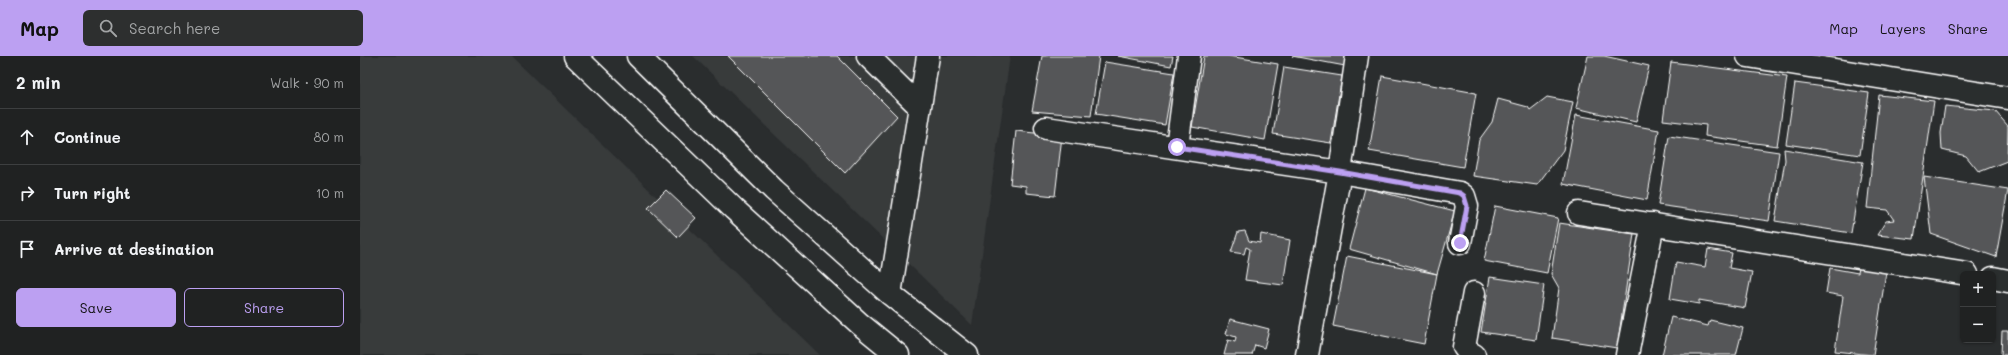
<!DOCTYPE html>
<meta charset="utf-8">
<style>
:root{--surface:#202222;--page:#2d2f2f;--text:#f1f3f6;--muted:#a2a4a5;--line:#3d3f40;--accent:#bca0f2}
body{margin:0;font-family:Mali,sans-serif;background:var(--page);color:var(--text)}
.controls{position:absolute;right:12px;bottom:12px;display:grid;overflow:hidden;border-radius:6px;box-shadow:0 1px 3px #0004}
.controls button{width:36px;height:36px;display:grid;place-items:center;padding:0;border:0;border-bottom:1px solid var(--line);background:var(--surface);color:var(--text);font:20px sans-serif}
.stop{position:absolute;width:12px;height:12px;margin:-9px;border:3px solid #bca0f2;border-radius:50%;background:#fff}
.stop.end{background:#bca0f2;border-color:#fff;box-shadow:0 1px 4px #0008}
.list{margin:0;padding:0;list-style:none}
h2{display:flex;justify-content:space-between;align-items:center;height:52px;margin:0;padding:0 16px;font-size:17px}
h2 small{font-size:13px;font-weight:400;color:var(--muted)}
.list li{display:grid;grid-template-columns:26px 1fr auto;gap:12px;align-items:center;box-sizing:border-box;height:56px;padding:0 16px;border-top:1px solid var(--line)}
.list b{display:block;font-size:15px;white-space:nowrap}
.list em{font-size:13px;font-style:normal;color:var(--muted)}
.actions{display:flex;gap:8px;padding:12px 16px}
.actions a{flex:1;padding:9px 0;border:1px solid var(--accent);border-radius:6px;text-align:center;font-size:14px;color:var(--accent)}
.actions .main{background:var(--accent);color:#111}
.icon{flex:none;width:22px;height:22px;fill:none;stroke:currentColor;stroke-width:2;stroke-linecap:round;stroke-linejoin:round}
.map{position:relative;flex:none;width:1648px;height:299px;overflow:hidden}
header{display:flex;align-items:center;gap:24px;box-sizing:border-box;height:56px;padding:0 20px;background:var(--accent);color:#111}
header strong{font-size:19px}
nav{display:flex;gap:22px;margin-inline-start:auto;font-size:14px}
.search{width:280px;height:36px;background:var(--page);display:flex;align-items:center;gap:10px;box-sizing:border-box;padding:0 14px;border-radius:6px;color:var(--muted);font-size:15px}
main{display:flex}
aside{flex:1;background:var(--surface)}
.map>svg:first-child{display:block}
.built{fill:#373a3b}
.building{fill:#555758;stroke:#fff}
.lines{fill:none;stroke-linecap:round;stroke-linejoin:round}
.minor-casing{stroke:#fff;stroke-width:25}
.minor{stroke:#2a2d2e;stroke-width:22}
.route{stroke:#bca0f2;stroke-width:5}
</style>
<header>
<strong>Map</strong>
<div class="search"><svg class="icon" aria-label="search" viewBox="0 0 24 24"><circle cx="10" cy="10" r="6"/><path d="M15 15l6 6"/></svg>Search here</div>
<nav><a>Map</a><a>Layers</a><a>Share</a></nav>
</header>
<main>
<aside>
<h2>2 min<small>Walk · 90 m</small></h2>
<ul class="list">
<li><svg class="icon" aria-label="ahead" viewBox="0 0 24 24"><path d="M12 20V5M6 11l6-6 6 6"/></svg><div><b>Continue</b></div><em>80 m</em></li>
<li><svg class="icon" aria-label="right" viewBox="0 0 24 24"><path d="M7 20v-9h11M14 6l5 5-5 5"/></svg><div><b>Turn right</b></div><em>10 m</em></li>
<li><svg class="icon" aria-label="arrive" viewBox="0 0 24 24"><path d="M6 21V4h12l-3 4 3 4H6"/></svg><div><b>Arrive at destination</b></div></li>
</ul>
<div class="actions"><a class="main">Save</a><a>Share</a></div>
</aside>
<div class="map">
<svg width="1648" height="299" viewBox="0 0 1648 299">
<rect width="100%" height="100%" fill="#2a2d2e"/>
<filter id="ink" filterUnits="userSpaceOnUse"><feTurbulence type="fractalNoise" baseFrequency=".025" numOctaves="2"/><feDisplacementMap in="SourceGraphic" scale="8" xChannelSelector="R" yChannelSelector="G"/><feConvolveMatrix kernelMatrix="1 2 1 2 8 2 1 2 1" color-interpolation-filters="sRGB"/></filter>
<g filter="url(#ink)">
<path class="built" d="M0,0H151L460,299H0Z
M333,0H650L612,269Z"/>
<path class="building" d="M368,0H477L537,60L485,117Z
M682,0H739L731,60L672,55Z
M758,0H813L811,10Z
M844,0H868L918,8L905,84L832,71Z
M932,0H987L985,10Z
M1228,0H1244L1289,10L1276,66L1216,52Z
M745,6L814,17L805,69L736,58Z
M1311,6L1427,21L1417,90L1345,80L1346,69L1303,64Z
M924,11L982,20L971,87L913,78Z
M1022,20L1116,37L1103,111L1009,95Z
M1435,27L1509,37L1500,99L1426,88Z
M1519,39L1574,45L1554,183L1517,179L1526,165L1534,164L1527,154L1507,152Z
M1187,41L1213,46L1203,94L1177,129L1113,120L1119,84L1132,66L1138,43L1168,51L1170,54Z
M1585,50L1635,55L1648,70L1647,105L1619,116L1606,100L1582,94L1581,77Z
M1216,59L1299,74L1287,144L1203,128Z
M656,75L702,80L695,140L666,137V130L650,128Z
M1309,80L1419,96L1409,165L1298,149Z
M1424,93L1503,106L1491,177L1415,165L1425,104Z
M1564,121L1648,134L1636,201L1571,178Z
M1005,132L1095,155L1077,218L989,193Z
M306,134L336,162L318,181L288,152Z
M1135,150L1198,162L1187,217L1124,205Z
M1199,167L1274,178L1257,292L1192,282L1199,232L1191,218Z
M885,175L889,185L900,187L901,178L930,184L923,229L885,224L890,193L886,191L884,198L871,196L878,176Z
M1348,193L1372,197L1369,212L1392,216L1385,252L1339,244V248L1310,243L1316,206L1345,211Z
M987,200L1077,218L1064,288L973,270Z
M1470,212L1498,217L1499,212L1526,216L1513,299L1475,295L1483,240L1466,237Z
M1130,221L1184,229L1176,284L1121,276Z
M1311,261L1348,270L1350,264L1383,272L1376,299H1302Z
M870,263L909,273L904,292L895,289L892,299H864L868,284L875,286L876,281L866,278Z
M1642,275H1648V299H1641Z"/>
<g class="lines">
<g class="minor-casing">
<path id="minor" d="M215,0L374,153L500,268L538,299
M278,0L414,134L530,238L607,299
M508,0L560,51
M1388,0L1648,42
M686,72L980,116L1100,137L1104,140L1107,150L1100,187
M817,91L829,0
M1219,157L1607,218
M1633,222L1648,225
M530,238L568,0
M947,299L980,116L997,0
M1114,299L1107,295L1104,291L1114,237
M1267,299L1293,168"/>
</g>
<use href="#minor" class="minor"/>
</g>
</g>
<g class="lines" filter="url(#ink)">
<path class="route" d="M817,91L980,116L1100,137L1104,140L1107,150L1100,187"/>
</g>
</svg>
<div class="controls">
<button>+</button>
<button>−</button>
</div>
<div class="stop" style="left:817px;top:91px"></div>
<div class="stop end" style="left:1100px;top:187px"></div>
</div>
</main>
